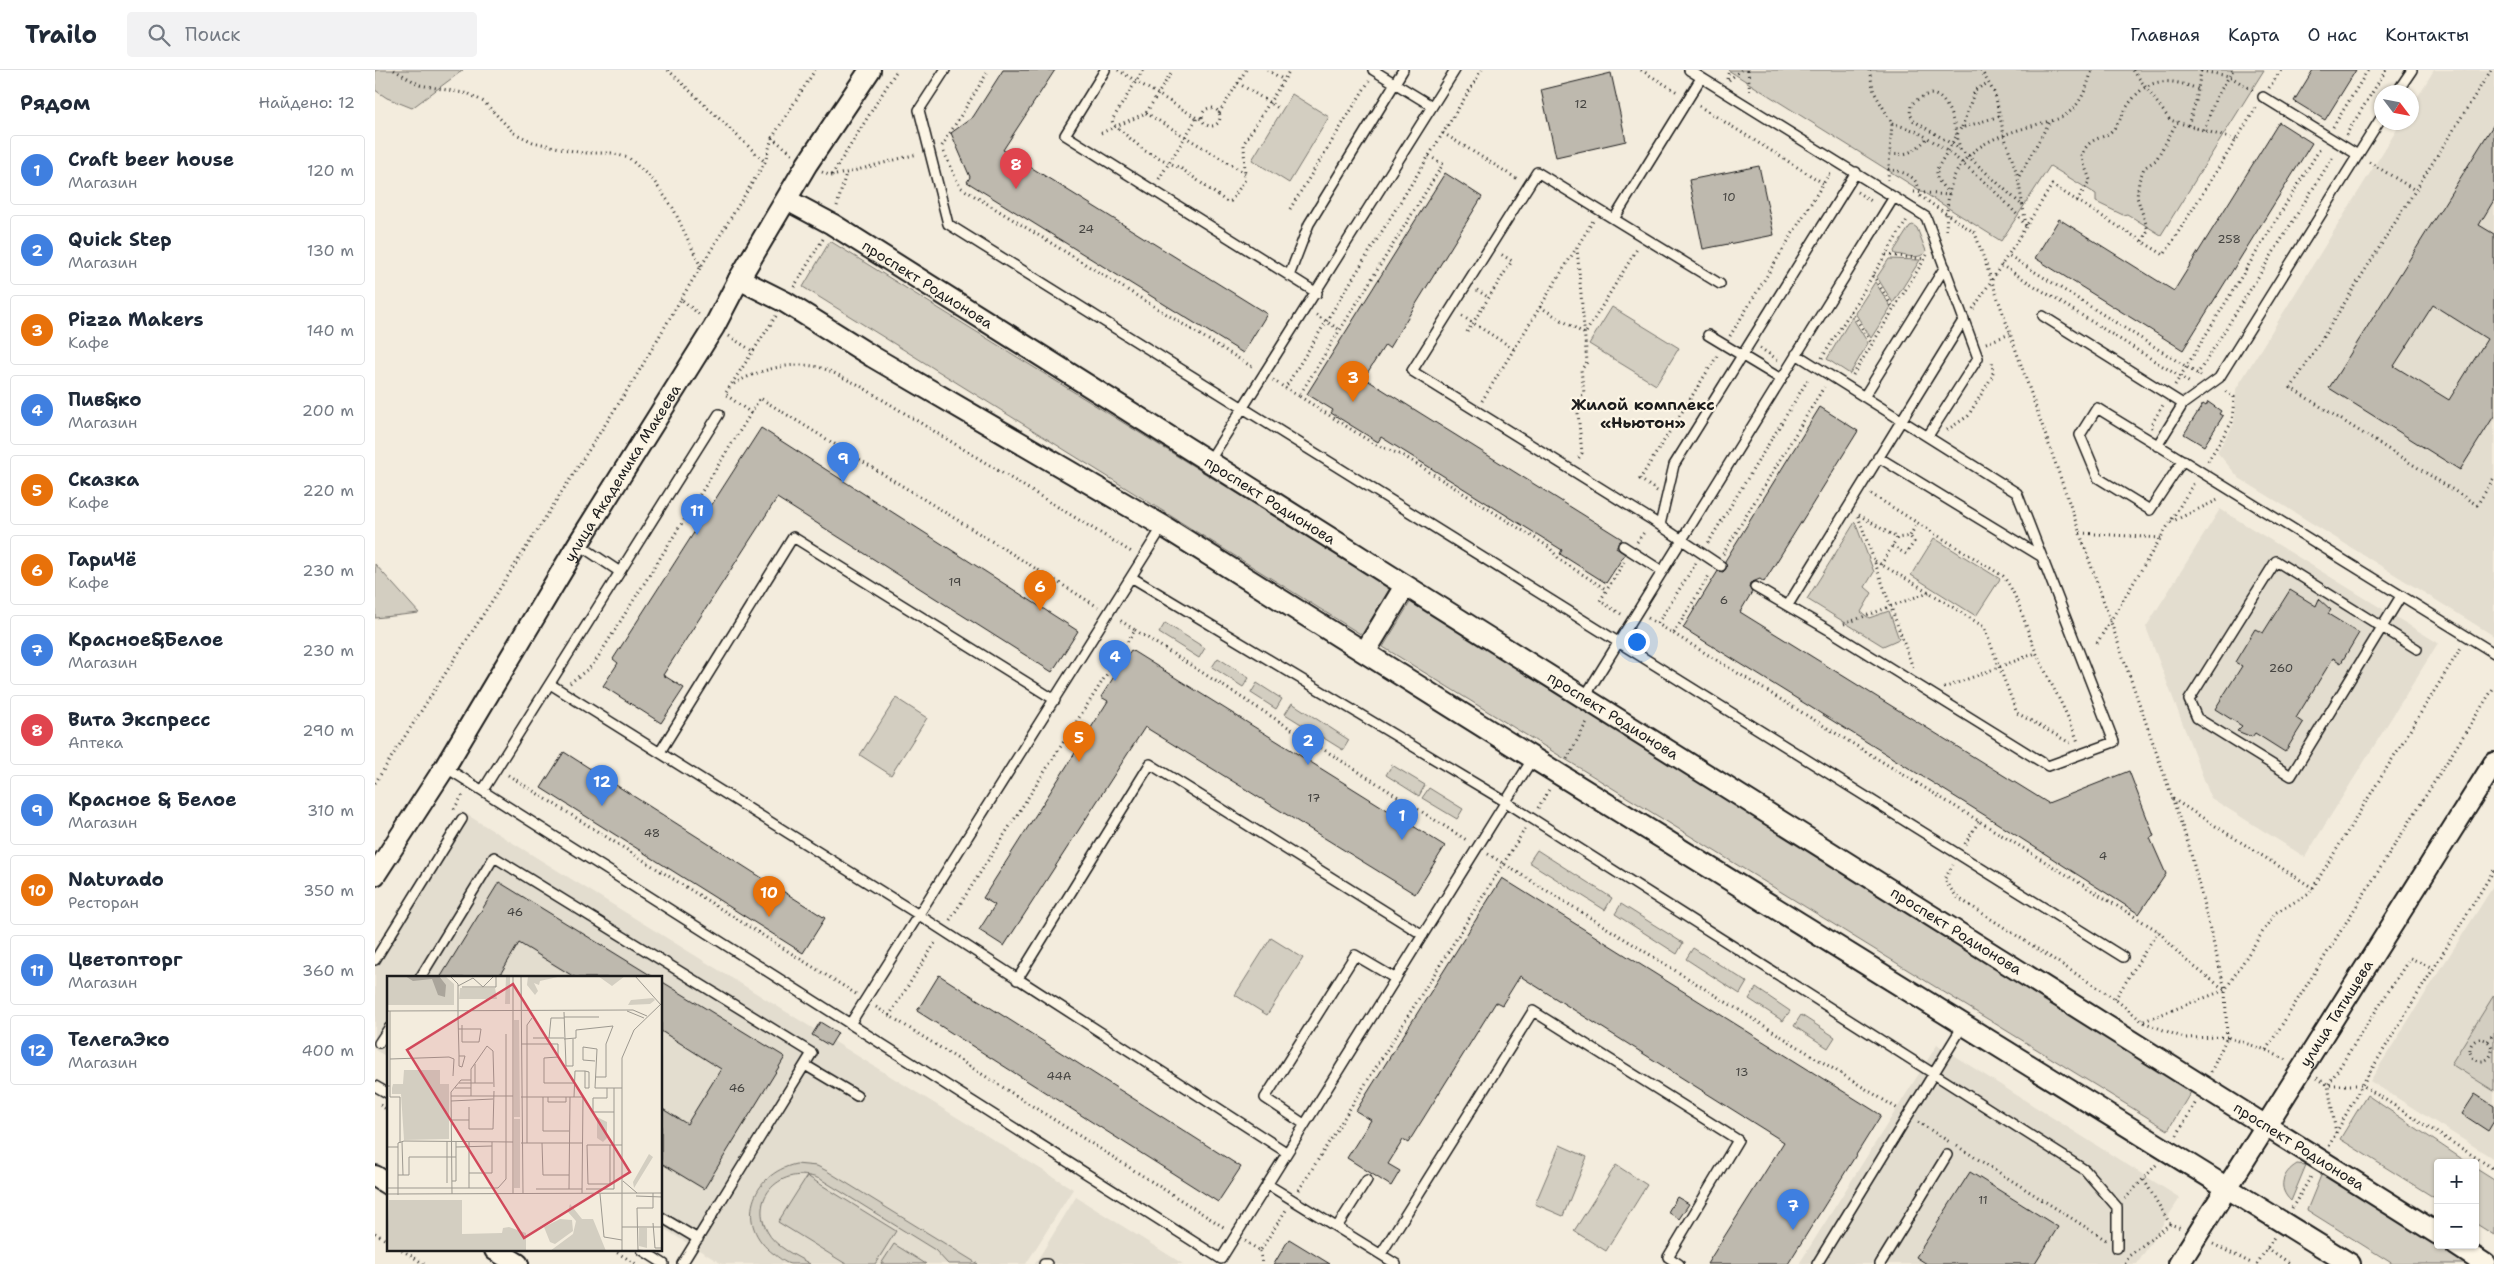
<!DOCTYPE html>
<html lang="ru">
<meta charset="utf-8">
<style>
:root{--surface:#fff;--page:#f2f2f3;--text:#1f2937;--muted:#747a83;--line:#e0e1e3;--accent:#ea580c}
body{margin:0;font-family:"Shantell Sans",sans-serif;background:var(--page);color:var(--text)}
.controls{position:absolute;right:15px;bottom:15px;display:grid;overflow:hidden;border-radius:5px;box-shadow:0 1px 4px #0004}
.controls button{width:45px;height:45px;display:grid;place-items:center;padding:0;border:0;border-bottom:1px solid var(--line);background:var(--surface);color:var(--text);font:25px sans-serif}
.compass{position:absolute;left:1999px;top:15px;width:45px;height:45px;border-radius:50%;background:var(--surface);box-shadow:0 1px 4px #0004;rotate:122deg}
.you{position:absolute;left:1261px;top:571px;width:18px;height:18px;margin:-12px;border:4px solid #fff;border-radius:50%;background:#1a73e8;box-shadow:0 0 0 8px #1a73e833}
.badge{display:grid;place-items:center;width:32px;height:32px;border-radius:50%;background:var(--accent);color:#fff;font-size:16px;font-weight:700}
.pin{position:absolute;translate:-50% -41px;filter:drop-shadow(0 1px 2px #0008)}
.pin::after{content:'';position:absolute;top:26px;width:18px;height:15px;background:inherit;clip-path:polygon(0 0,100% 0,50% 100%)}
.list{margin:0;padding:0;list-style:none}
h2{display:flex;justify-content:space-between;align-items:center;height:65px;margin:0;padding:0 20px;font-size:21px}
h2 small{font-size:16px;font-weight:400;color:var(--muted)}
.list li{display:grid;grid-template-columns:32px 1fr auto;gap:15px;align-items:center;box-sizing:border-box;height:70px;margin:0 10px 10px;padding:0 10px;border:1px solid var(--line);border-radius:5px}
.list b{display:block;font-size:19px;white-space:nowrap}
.list p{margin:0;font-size:16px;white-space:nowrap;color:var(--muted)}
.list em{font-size:16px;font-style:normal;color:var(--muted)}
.icon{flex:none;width:28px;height:28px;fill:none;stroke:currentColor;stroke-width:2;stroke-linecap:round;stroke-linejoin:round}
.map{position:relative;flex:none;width:2119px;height:1194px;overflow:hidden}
header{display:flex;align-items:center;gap:30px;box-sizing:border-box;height:70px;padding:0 25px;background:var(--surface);border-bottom:1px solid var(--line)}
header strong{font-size:24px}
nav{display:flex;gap:28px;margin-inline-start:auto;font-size:18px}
.search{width:350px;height:45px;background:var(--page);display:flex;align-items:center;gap:12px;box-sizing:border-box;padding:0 18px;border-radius:5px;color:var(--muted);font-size:19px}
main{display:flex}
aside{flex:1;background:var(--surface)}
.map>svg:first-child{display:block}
.built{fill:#e3ddcf}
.green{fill:#d3cec1;stroke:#78756e}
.building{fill:#beb9ae;stroke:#1c1c1c;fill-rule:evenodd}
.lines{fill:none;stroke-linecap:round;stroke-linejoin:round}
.service-casing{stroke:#1c1c1c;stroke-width:12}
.tertiary-casing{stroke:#1c1c1c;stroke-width:24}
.path{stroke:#1c1c1c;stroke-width:3;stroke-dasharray:1 4;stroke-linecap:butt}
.service{stroke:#fcf5e5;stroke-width:9}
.tertiary{stroke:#fcf5e5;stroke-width:20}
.labels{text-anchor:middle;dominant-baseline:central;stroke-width:4.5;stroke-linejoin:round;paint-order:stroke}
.number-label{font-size:12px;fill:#444340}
.street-label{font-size:15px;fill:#1c1c1c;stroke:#fcf5e5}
.neighbourhood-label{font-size:16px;font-weight:bold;fill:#1c1c1c;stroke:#fcf5e5}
.inset-road{fill:none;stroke:#9d9990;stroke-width:1}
.view{fill:#d1495b;fill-opacity:0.15;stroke:#d1495b;stroke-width:2.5}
.inset-edge{fill:none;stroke:#1c1c1c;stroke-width:2.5}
</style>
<header>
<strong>Trailo</strong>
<div class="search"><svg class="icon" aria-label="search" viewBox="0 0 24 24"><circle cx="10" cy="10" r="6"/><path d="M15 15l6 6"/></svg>Поиск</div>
<nav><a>Главная</a><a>Карта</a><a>О нас</a><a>Контакты</a></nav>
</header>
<main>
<aside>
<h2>Рядом<small>Найдено: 12</small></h2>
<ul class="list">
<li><span class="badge" style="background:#3f7fe0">1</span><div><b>Craft beer house</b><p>Магазин</p></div><em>120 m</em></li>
<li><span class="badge" style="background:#3f7fe0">2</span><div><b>Quick Step</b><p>Магазин</p></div><em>130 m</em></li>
<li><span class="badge" style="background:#e8710a">3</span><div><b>Pizza Makers</b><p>Кафе</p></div><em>140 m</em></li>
<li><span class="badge" style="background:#3f7fe0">4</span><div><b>Пив&amp;ко</b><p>Магазин</p></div><em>200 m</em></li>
<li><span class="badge" style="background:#e8710a">5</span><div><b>Сказка</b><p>Кафе</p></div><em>220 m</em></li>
<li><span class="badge" style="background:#e8710a">6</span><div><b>ГариЧё</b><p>Кафе</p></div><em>230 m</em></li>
<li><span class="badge" style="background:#3f7fe0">7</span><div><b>Красное&amp;Белое</b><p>Магазин</p></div><em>230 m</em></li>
<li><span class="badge" style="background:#e0444e">8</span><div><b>Вита Экспресс</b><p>Аптека</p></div><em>290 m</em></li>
<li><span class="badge" style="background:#3f7fe0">9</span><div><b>Красное &amp; Белое</b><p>Магазин</p></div><em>310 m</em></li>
<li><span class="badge" style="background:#e8710a">10</span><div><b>Naturado</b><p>Ресторан</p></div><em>350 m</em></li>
<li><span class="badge" style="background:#3f7fe0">11</span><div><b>Цветопторг</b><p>Магазин</p></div><em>360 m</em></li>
<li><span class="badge" style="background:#3f7fe0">12</span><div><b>ТелегаЭко</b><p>Магазин</p></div><em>400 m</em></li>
</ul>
</aside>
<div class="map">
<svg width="2119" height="1194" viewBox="0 0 2119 1194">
<rect width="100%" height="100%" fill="#f3ecdd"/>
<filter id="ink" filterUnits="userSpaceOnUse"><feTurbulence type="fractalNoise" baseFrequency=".02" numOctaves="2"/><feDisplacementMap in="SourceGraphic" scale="10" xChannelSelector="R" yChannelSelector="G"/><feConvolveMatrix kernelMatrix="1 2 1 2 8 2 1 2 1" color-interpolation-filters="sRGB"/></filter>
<g filter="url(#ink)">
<path class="built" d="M2059,0H2119V566L1864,408L1842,382L1859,354L1861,319L2026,53L2036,52L2037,36Z
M1845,439L2063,573L1930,787L1836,728L1771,557Z
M86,741L698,1119L651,1194H347L286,1157V908H14V988L0,980V880Z
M2119,815V1089L1995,1011Z
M1562,975L1805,1128L1762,1194H1424Z
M701,1127L808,1194H660Z"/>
<path class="green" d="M0,0H88L37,38L12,28L0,20Z
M1353,0H1889L1786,165L1752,144L1748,145L1721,132V124L1675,96L1626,171Z
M917,24L954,47L914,113L877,90Z
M1538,155L1542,158L1551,181C1545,191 1530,185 1520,184L1519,181L1535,156Z
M455,171L1015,518L987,565L428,217Z
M1514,189L1545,190L1518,233L1502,207Z
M1500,212L1516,237L1496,268L1480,243Z
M1237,237L1304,278L1281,315L1214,274Z
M1477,247L1493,273L1475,304L1452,289Z
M1480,452L1499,502L1490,517L1497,523L1486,542L1494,548L1514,541L1524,569L1508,576L1432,529Z
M1559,468L1625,509L1601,546L1536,505Z
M0,494L44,543L0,548Z
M1036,531L1819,1017L1793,1060L1008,577Z
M790,553L830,578L824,588L784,563Z
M843,588L874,608L868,617L837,597Z
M882,613L907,629L901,639L876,623Z
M521,628L552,648L516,705L485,685Z
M917,633L974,670L968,680L910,644Z
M1017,695L1050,715L1044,726L1011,705Z
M1054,718L1088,739L1082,749L1047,728Z
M1162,780L1237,828L1230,840L1154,792Z
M1246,834L1308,873L1302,884L1240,844Z
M896,868L928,888L892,945L860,925Z
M1318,878L1372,912L1365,924L1311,889Z
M1381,918L1415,941L1408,951L1374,929Z
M2119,925V1021L2076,994Z
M1426,945L1460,967L1453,978L1419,956Z
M1992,1025L2093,1093H2063V1130L1965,1069Z
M1185,1075L1212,1087L1188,1146L1160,1134Z
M421,1094L442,1096L452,1101L603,1194H573L560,1180L447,1110C411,1093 373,1124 392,1161C400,1177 420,1185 435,1194C429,1194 421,1194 415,1194C410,1193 403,1187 399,1184C359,1155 376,1104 421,1094Z
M1922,1094L1931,1095L1916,1131C1902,1118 1907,1103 1922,1094Z
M1241,1095L1272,1115L1231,1181L1199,1161Z
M2100,1098L2119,1110V1165L2100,1153Z
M1947,1103L2092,1194H2018L1932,1140Z
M432,1106L521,1161L500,1194H471L403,1152Z
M519,1174L551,1194H506Z"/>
<path class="building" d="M628,0H680L628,80L892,244L868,283L592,112L595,107L576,63L598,47Z
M1938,0H1981L1950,50L1919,31Z
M1236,3L1251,71L1181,87L1166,20Z
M1904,52L1937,73L1808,280L1660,188L1684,149L1799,221Z
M2119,54V130L2104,155L2119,164V346L2085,400L1954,318ZM2058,235L2112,269L2074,330L2019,296Z
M1384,96L1399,165L1328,179L1314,110Z
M1070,103L1107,127L1014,278L1010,275L989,308L1247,469L1241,478L1250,484L1231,513L1185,484L1187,480L1006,367L1003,372L956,343L958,340L932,324Z
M1833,332L1846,341L1844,344L1848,346L1829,376L1809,364L1828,334L1831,336Z
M1445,337L1483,361L1389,512L1385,509L1375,513L1374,517L1377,522L1365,542L1673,733L1754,701L1779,766L1775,768L1791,804L1764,844L1611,746L1308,558L1343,501L1348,502L1351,499L1350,491Z
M386,358L703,561L677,602L402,428L288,605L309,618L286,653L228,616L243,593L238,589Z
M1915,520L1941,536L1944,529L1956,540L1953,544L1984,563L1966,593L1958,588L1921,648L1928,653L1910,682L1880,663L1877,667L1862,661L1867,656L1840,639L1867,596L1860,592L1880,559L1888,563Z
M756,580L1070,776L1040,824L770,657L629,876L604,860L620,835L608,828L733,631L726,627Z
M189,682L450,848L428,883L166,718Z
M1127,808L1506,1045L1413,1194H1332L1409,1072L1145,906L1127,935L1121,932L1033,1073L1028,1070L1013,1094L1025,1101L1016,1116L972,1088L996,1050L981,1041Z
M124,812L280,908H201L144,873L123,908H65Z
M564,905L866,1097L843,1132L542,941Z
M286,911L410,987L329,1119L286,1093V1038L312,1054L346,999L286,961Z
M445,952L463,963L455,976L437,965Z
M2100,1024L2119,1036V1051L2113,1061L2087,1044Z
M1595,1102L1683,1157L1660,1194H1552L1541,1187Z
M1302,1127L1314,1134L1304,1149L1293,1142Z
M914,1169L955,1194H899Z"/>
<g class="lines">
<g class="service-casing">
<path id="service" d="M570,0L544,40L573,154L1748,887
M730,0L690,65L942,223
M998,0L1057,36
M1314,0L1551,147L1603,288L1553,366
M2022,22L2037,0
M1888,27L1983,85
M1239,149L1326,8
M914,206L934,154L1028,0
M1345,214L1162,102L1037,301L1277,450L1346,496
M1668,246L1808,334L1844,308L2006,48
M1333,265L1406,309
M1489,327L1570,197
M1782,376L1808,334
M1503,387L1667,487
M1808,390L1775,440L1723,408L1705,365L1722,338C1757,360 1792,380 1826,402L2119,583
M833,393L1080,0
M1285,455L1299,395L1481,102
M203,474L245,502
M1248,476L1287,501
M756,507L1131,732L1710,1100L1742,1137V1178
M1380,517L1454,560L1673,696L1739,672L1642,423L1421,284
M2026,526L1916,706L1822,648L1814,630L1901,491L2042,579
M1413,535L1589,249
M175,614L544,845L911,1082
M1209,628L1519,127
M285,682L418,467L680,630
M70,697L846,1189L1158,688
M108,720L344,344
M0,890L87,749
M45,908L119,787L437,983L307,1194
M642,910L775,694L1048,865
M475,954L788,456
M4,973L14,958
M430,995L482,1026
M0,1016L14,1024
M929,1054L890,1028L980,885L1021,909
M892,1114L1021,1194
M286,1147L323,1169
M962,1157L992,1110
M267,1180L289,1194
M1006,1184L1158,941L1363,1070L1293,1187L1304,1194
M669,1194H672
M1442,1194L1589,954
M1505,1194L1572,1085"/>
</g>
<g class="tertiary-casing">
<g id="tertiary">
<path id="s1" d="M412,130L457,154C991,493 1528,826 2063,1164"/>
<path d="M364,209L410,232L498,287L788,456L1158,688L1975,1194"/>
<path d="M990,582L1030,516"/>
<path id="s2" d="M0,805L70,697L203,474L339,257L364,209L432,94L495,0"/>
<path d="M0,1106L14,1115"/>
<path d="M2081,1175L2110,1194"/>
<path d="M120,1180L143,1194"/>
<path id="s3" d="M1804,1194L2119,693"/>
</g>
</g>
<path class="path" d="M19,0L45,15L94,24L109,32L139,63L158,72L207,83H236L254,88L278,110L298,138L326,197
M293,0L390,92
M743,0L822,48L828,49
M768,0L737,50L738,54L770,81L807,99L852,132L856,131L870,110L869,73L915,0
M892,0L909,10
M1266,0L1304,23
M1373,0L1375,24
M1494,0L1499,22L1517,53L1513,110
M1606,0L1620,24L1629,65L1643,107
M1758,0L1795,50L1861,70
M2116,0L1916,318L2102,435L2119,408
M1826,1L1854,6L1879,21
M1352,9L1354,0
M1354,10L1366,0
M863,13L905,39
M1894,18L1906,0
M1324,36L1448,113
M827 47a9 9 0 1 1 18 0a9 9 0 1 1-18 0Z
M771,43L870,103
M844,43L871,0
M1517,53C1527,57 1538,59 1546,64C1577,81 1630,127 1651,156
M1813,55L1821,31L1826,1
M1587,57L1600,20L1613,13
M1958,57L1993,0
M1829,60L1841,28L1858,0
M726,63L771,43L798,0
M1068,63L1144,110
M1971,65L2011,0
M397,68L440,0
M567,76L614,0
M1585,79C1579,54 1571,2 1536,35L1535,44L1539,51L1585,79L1648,136
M569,82L585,117L879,298
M1515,84C1532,86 1541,81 1552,68
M1054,86L1068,94L924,326L999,374L1029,386L1174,477L1185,490L1232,520
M1994,92L2040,120
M1513,99C1529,102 1542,105 1545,123
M447,102L456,106L471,103L542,84
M457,105L522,0
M784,109L822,48
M1482,122L1498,132
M1539,122L1574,125
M1574,124L1562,109V99L1586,58L1625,46
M1545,126L1600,163L1814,776L1850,919
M1702,131L1715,110L1706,86C1708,82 1711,76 1715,73C1723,66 1731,69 1740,57C1747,48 1750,38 1757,30C1775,6 1797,9 1823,19
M462,136L471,103
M915,139L994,11
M1651,155L1643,108L1675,51C1701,46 1710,24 1717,0
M1571,160C1572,143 1572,123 1579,107C1596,69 1638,62 1674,51
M1767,171L1773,160L1762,127L1764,111L1769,98L1781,90L1802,52
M1202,178L1212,292L1206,300L1209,323L1202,333L1207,383L1203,389
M1511,185L1550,189
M1626,195L1815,313L1816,311
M1498,205L1519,239
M419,217L448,169
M1102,220L1114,228
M306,229L390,92L397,68L418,84
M1165,237L1210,264L1262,179
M1598,239L1633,185
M1476,241L1497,274
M941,245L965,260
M401,246L350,324L376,343L385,328L723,537
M1087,246L1139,279
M1092,262L1137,191L1124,183
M354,266L379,282
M1355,266L1454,104L1456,105
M1611,273L1635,264
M1385,278L1405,291
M1447,288L1532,150
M1478,305L1552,185
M1822,305L1959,85
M1826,306L1633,185L1677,115L1789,185L1881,38
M898,310L910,318
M359,314C380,301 413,292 438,296C453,298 469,309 482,314L758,483
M1800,315L1946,77
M924,326L910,318L1107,0
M1107,331L1218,151
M1777,358L1776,355L1788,335
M1572,360L1593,346L1618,305L1617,289
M1833,391L1857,352L1859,327L1848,320
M1282,421L1265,409L1342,286
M1496,424L1628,506C1645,528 1650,557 1661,582C1675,613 1692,641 1703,672
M1484,445L1522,468
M1483,446L1538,598
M1796,452L1845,429
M1705,463L1786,468
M1262,472L1270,461
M1333,473L1434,308
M1517,476L1531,484L1539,472L1535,466
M1348,484L1449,317
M1500,491L1554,522L1609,557L1642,643L1695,673
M1506,495L1522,468L1535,466L1542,453
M1246,544L1225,531L1249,492
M1273,548L1783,861L1809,889L1850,920L1852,967L1809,968L1768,952L1740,929L1582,827L1569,810L1578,795
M1283,553L1321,493
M1469,554L1554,522
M760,560L1093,771
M1299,563L1335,504
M1722,573L1820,411
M195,613L218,595L376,343
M1569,618L1661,583
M1192,689L1213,650
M133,705L481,924
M0,713L260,308L306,229L325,245
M1798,729L1938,818
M1163,738L1175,718
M79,739L89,723
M1590,774L1604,751
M1113,784L1523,1039
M575,850L760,560L743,549
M1740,929L1783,861
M501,937L850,1158
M514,946L562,870
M1769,951L1850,920L1900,843L1934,824L2087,576
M2095 980a11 11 0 1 1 22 0a11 11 0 1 1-22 0Z
M2113,971L2119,963
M1891,980L2119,617
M1836,1002L1852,967L1891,980L1911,990
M1942,1008L1953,1015H1987L2119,1099
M5,1035L14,1041
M1543,1052L1576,1073
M1961,1063L1953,1015L2035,888L2058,898
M1802,1065L1821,1032
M1582,1076L1731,1170
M1954,1076L1987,1015L2119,800
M1769,1110L1795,1154
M924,1120L1150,759
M1750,1129L1781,1095
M1917,1138L1937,1105
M0,1163L14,1172
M870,1171L885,1181L911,1140
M1838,1174L1878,1194
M1892,1178L1916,1194
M27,1180L49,1194
M238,1180L261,1194
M885,1181L887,1194
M1750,1194L1754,1186L1795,1154L1806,1158
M1882,1194L1899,1167"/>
<use href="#service" class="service"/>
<use href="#tertiary" class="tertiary"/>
</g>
</g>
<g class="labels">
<g class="number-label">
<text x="1206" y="34">12</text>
<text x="1354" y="127">10</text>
<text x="711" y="159">24</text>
<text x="1854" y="169">258</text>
<text x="580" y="512">19</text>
<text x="1349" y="530">6</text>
<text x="1906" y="598">260</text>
<text x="939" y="728">17</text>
<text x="277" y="763">48</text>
<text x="1728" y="786">4</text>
<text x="140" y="842">46</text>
<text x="1367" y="1002">13</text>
<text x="684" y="1006">44А</text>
<text x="362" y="1018">46</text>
<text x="1608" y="1130">11</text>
</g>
<g class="street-label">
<text stroke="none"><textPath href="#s1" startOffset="164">проспект Родионова</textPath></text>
<text stroke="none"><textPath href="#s2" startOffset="472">улица Академика Макеева</textPath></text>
<text stroke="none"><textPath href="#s1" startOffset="569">проспект Родионова</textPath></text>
<text stroke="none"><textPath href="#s1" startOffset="974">проспект Родионова</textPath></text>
<text stroke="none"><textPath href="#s1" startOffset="1379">проспект Родионова</textPath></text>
<text stroke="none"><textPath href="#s3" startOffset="296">улица Татищева</textPath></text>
<text stroke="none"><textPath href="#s1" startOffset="1784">проспект Родионова</textPath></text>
</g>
<g class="neighbourhood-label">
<text x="1268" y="334">Жилой комплекс<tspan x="1268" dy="18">«Ньютон»</tspan></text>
</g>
</g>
<g transform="translate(12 906)">
<rect width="275" height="275" fill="#f3ecdd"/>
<path d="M0,0H58L67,8V29H0ZM119,0H123V28H118ZM141,0H175L153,5L152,9L147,7L151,15L148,19L140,9ZM211,0H238L225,10ZM73,12H108L110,23H72ZM266,22L268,24L263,28L241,29L244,24ZM127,44H132L133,141H127ZM17,94H53V108H62V163L17,164L14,118H5V112L6,108H16ZM210,141L220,146V162L216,166L210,162ZM127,143H133V212H127ZM262,178L266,181L247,212L246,206ZM2,224H75V258L115,257L116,252L122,251L139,257V275H0ZM183,228L195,243H206L219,275H163L186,258L189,245L181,236ZM173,243L185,244L186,255L168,268L163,266L157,251ZM252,252H260V272L252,270Z" fill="#d3cec1"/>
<path d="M18,0H52L59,9L58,21L51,19L45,3L26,5Z" fill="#aaa59b"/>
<path class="inset-road" d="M63,0L71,8V41L72,78V90L75,91L78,80H72M134,0L136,218M248,0L274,29M71,10L86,2L96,11L107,0M75,11H109V0M0,35L246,34L260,40M240,35L257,42M177,36L179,90H186V63M177,41H212M71,53H94L92,66H75V49M146,62H177M162,62L164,42H177M177,63L189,62V54L226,50L219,68V101H208M134,68H171V81L157,82V107H187M3,83L62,81L67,83L66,100M208,85L196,84V71L210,73L208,112H235M88,88V107M72,107H106M0,110H3V35M3,110V121H13V167M68,112H84M220,112V122H206V136H227M64,120H126M84,120V93L100,70L106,75L107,111M134,121H196L195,217M156,121V155H182M161,121V126H179V121M187,121L188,95H198L202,96V112H198V95M64,125L106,123M82,131V153H106L107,115M64,144H82M15,166L16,199M82,166V212M134,167H196M140,167V49L145,42M155,167L156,199H182M223,169V208M0,171H11V219M11,171V167L17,165L126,166M69,171L105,170M82,197H105V166M11,199H22V181H69M65,205H69V166M236,205L250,217M60,207V165M223,208H201L200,169H235M0,212H111L119,203V58M149,213H195M182,213L183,121M199,213H227V112M0,218L275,217M65,218L64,116L74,104H84M126,218V0M213,218L217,261L235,264M249,220L275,221M266,247L268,272H275M235,251H275M235,275V82L247,54L275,27M262,275L251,274L250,232H266V217"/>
<path class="view" d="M126,8L243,196L137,262L20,74Z"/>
<rect width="275" height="275" class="inset-edge"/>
</g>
</svg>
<div class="controls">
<button>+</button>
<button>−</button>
</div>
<svg class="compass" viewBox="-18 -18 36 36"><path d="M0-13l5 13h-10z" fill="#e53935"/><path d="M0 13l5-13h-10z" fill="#747a83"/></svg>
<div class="you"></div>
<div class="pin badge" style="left:1027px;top:770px;background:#3f7fe0">1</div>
<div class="pin badge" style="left:933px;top:695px;background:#3f7fe0">2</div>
<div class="pin badge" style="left:978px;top:332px;background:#e8710a">3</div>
<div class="pin badge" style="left:740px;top:611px;background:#3f7fe0">4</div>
<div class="pin badge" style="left:704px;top:692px;background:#e8710a">5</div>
<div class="pin badge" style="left:665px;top:541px;background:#e8710a">6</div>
<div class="pin badge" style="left:1418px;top:1160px;background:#3f7fe0">7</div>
<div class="pin badge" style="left:641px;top:119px;background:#e0444e">8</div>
<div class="pin badge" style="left:468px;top:413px;background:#3f7fe0">9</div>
<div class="pin badge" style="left:394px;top:847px;background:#e8710a">10</div>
<div class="pin badge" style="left:322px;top:465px;background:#3f7fe0">11</div>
<div class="pin badge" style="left:227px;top:736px;background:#3f7fe0">12</div>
</div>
</main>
